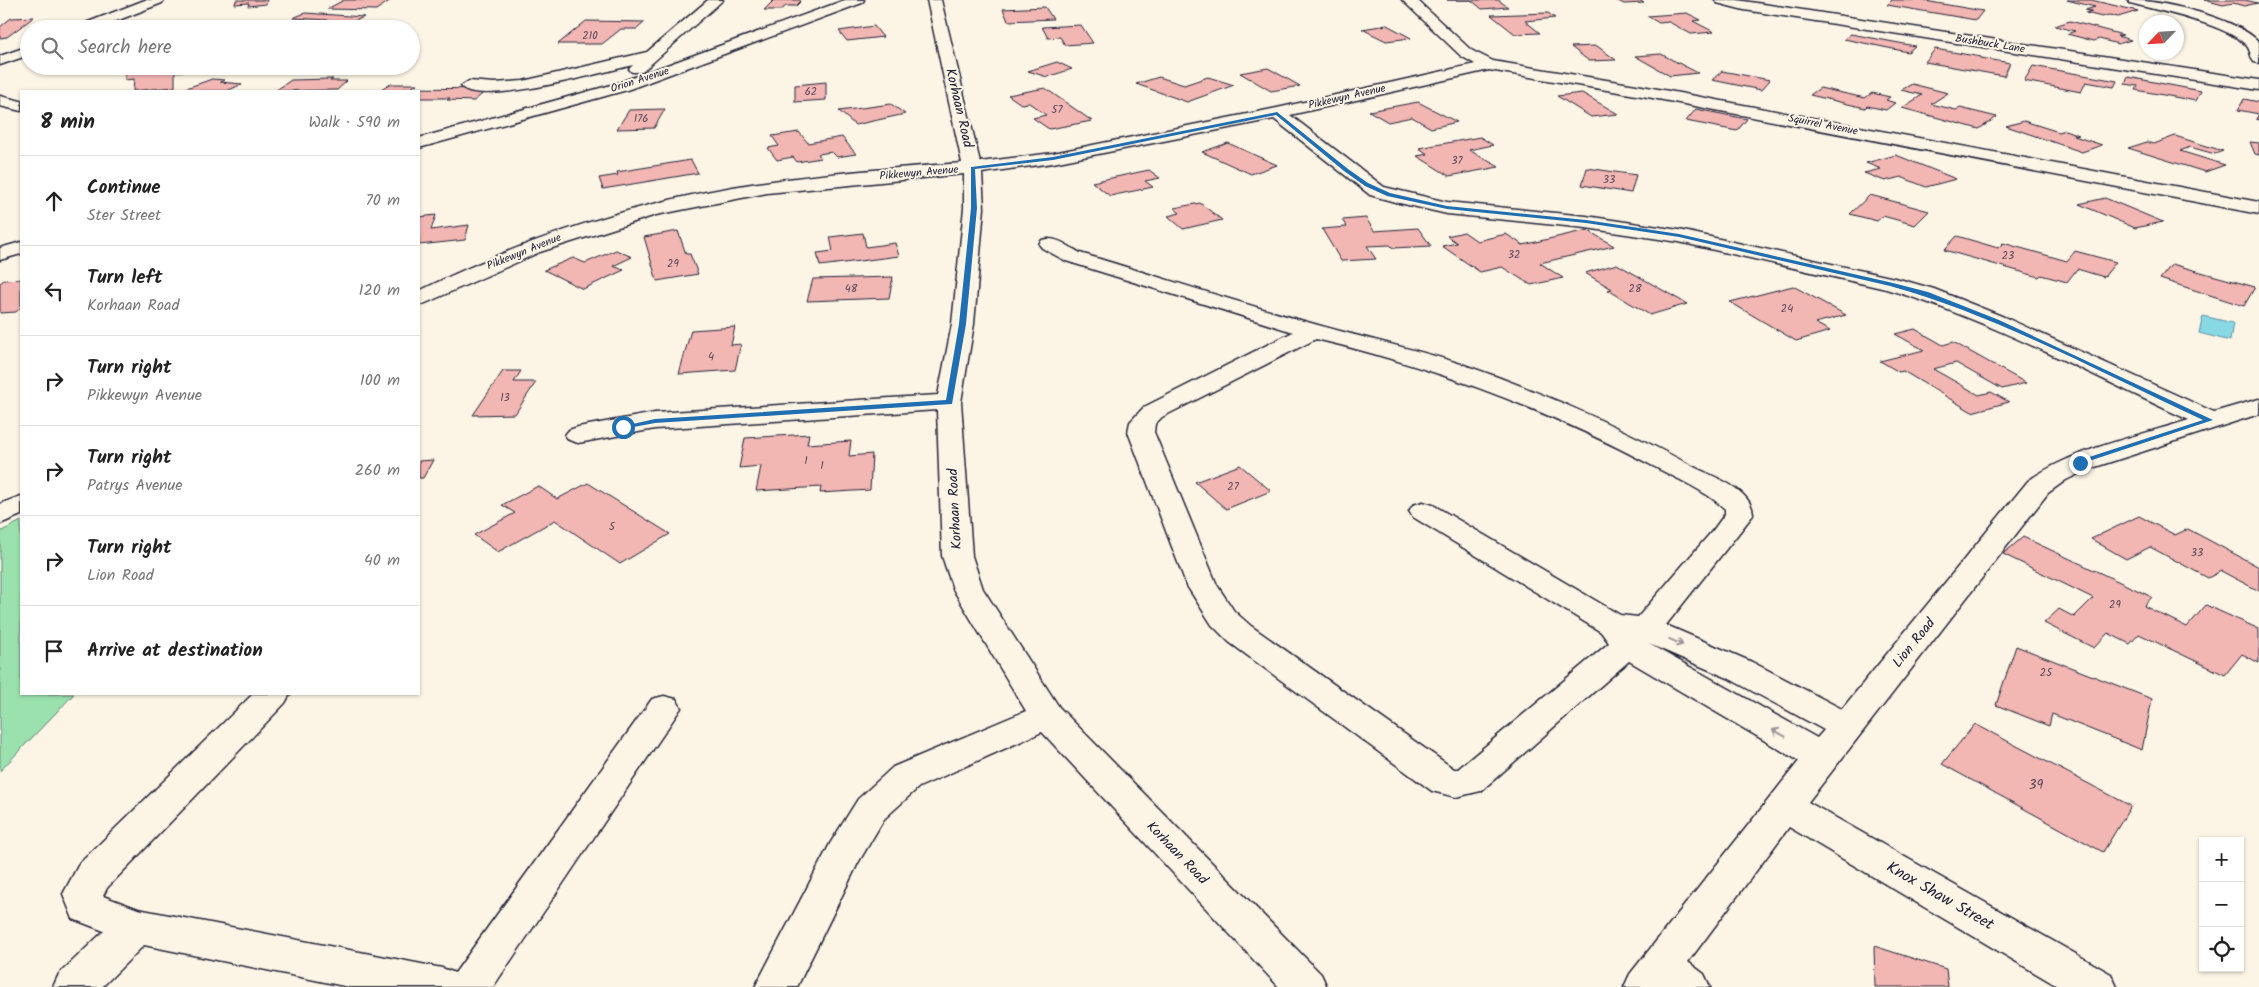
<!DOCTYPE html>
<meta charset="utf-8">
<style>
:root{--surface:#fff;--page:#f6f6f6;--text:#222;--muted:#767676;--line:#e0e0e0}
body{margin:0;font-family:Kalam,sans-serif;background:var(--page);color:var(--text)}
.controls{position:absolute;right:15px;bottom:15px;display:grid;overflow:hidden;border-radius:0px;box-shadow:0 1px 4px #0004}
.controls button{width:45px;height:45px;display:grid;place-items:center;padding:0;border:0;border-bottom:1px solid var(--line);background:var(--surface);color:var(--text);font:25px sans-serif}
.compass{position:absolute;left:2139px;top:15px;width:45px;height:45px;border-radius:50%;background:var(--surface);box-shadow:0 1px 4px #0004;rotate:245deg}
.stop{position:absolute;width:15px;height:15px;margin:-11px;border:4px solid #1f6fb2;border-radius:50%;background:#fff}
.stop.end{background:#1f6fb2;border-color:#fff;box-shadow:0 1px 5px #0008}
.list{margin:0;padding:0;list-style:none}
h2{display:flex;justify-content:space-between;align-items:center;height:65px;margin:0;padding:0 20px;font-size:21px}
h2 small{font-size:16px;font-weight:400;color:var(--muted)}
.list li{display:grid;grid-template-columns:32px 1fr auto;gap:15px;align-items:center;box-sizing:border-box;height:90px;padding:0 20px;border-top:1px solid var(--line)}
.list b{display:block;font-size:19px;white-space:nowrap}
.list p{margin:0;font-size:16px;white-space:nowrap;color:var(--muted)}
.list em{font-size:16px;font-style:normal;color:var(--muted)}
.icon{flex:none;width:28px;height:28px;fill:none;stroke:currentColor;stroke-width:2;stroke-linecap:round;stroke-linejoin:round}
.map{position:relative;flex:none;width:2259px;height:987px;overflow:hidden}
.search{position:absolute;background:var(--surface);box-shadow:0 1px 4px #0004;left:20px;top:20px;width:400px;height:55px;display:flex;align-items:center;gap:12px;box-sizing:border-box;padding:0 18px;border-radius:28px;color:var(--muted);font-size:19px}
.panel{position:absolute;background:var(--surface);box-shadow:0 1px 4px #0004;left:20px;top:90px;width:400px;height:605px;border-radius:0px}
.map>svg:first-child{display:block}
.green{fill:#9ae1ae;stroke:#5e8274}
.water{fill:#89d8e5;stroke:#608fa1}
.building{fill:#f2b6b3;stroke:#22223b}
.lines{fill:none;stroke-linecap:round;stroke-linejoin:round}
.street-casing{stroke:#22223b;stroke-width:3}
.street{fill:#fcf5e5;fill-rule:evenodd}
.oneway{stroke:#9a9698}
.route{fill:#1f6fb2}
.labels{text-anchor:middle;dominant-baseline:central;stroke-width:4;stroke-linejoin:round;paint-order:stroke}
.number-label{font-size:11px;fill:#564759}
.far-street-label{font-size:11px;fill:#22223b;stroke:#fcf5e5}
.street-label{font-size:14px;fill:#22223b;stroke:#fcf5e5}
.near-number-label{font-size:14px;fill:#564759}
.near-street-label{font-size:16px;fill:#22223b;stroke:#fcf5e5}
</style>
<div class="map">
<svg width="2259" height="987" viewBox="0 0 2259 987">
<rect width="100%" height="100%" fill="#fcf5e5"/>
<filter id="ink" filterUnits="userSpaceOnUse"><feTurbulence type="fractalNoise" baseFrequency=".02" numOctaves="2"/><feDisplacementMap in="SourceGraphic" scale="10" xChannelSelector="R" yChannelSelector="G"/><feConvolveMatrix kernelMatrix="1 2 1 2 8 2 1 2 1" color-interpolation-filters="sRGB"/></filter>
<g filter="url(#ink)">
<path class="green" d="M21,521V694H74L0,771V532Z"/>
<path class="water" d="M2203,316L2233,323L2230,341L2199,333Z"/>
<path class="building" d="M236,0H267L266,4L248,6L249,3L235,4Z
M344,0H391L376,10L327,9Z
M774,0H799L801,1L796,6H786L781,10H764Z
M1447,0H1498L1508,7L1482,9L1471,0Z
M1616,0H1639L1644,3L1624,4Z
M1892,0H1919L1983,11L1976,20L1887,5Z
M2067,0H2091L2138,11L2118,17L2109,15L2102,17L2086,13L2092,11L2085,10L2095,7Z
M2204,0H2245L2258,3L2244,6L2233,3L2223,5Z
M1045,7L1053,19L1008,21L1003,9Z
M305,13L364,17L336,29H318L326,26L316,25L327,20L293,18Z
M1548,13L1555,18L1525,21L1540,33L1515,34L1491,15Z
M1687,13L1701,20L1693,21L1714,32L1691,34L1669,22L1659,23L1647,16Z
M34,17L7,37L0,38V27L11,18Z
M586,21L645,22L637,29H621L602,44H558Z
M2070,21L2123,35L2117,36L2131,40L2118,44L2099,39L2094,41L2067,34L2075,31L2055,26Z
M1081,25L1093,43L1065,45L1060,37L1048,38L1042,27Z
M1387,25L1411,38L1386,41L1362,29Z
M874,26L883,37L847,41L839,31Z
M1851,34L1915,46L1908,52L1844,39Z
M1597,46L1616,60L1589,61L1571,47Z
M1935,49L1981,57V58L2010,63L2004,76L1925,62Z
M1661,54L1698,73L1670,76L1635,56Z
M1057,62L1072,69L1047,77L1028,71Z
M173,66H184V71L175,72V87L133,91L134,79L125,80V73Z
M2033,66L2117,81L2114,87L2086,82L2081,92L2024,81Z
M1268,68L1300,86L1271,91L1240,73Z
M1722,71L1770,80L1761,90L1712,80Z
M1159,77L1184,85L1208,77L1234,85L1187,102L1136,84Z
M2128,77L2201,91L2196,101L2136,90L2138,86L2125,84Z
M212,79L225,80L220,82L242,84L227,91H178Z
M333,79L330,81H347L337,90L275,91L291,80Z
M826,82V100L795,102V85Z
M390,84H417L411,88L488,89L474,101L447,100L450,98H419V91H380Z
M1912,84L1948,93L1931,104L1956,110L1960,108L1997,117L1979,129L1902,108L1922,95L1901,90Z
M1045,88L1092,121L1049,129L1033,118L1046,115L1029,103L1021,104L1008,95Z
M1820,88L1865,98L1872,93L1890,97L1886,100L1895,103L1886,110L1867,106L1865,108L1810,95Z
M1582,93L1618,114L1591,117L1557,96Z
M2244,99L2259,102V120L2256,119L2259,114L2238,110Z
M1418,102L1457,122L1431,128L1412,117L1388,122L1369,111Z
M891,104L905,114L855,125L839,111Z
M665,109L654,128L617,129L629,110Z
M1696,109L1747,119L1737,131L1686,121Z
M2024,121L2059,132L2065,130L2079,135L2074,136L2102,145L2082,152L2006,126Z
M799,132L808,143L842,137L856,154L837,157L832,152L818,154L821,158L797,162L793,157L777,160L768,148L779,146L772,136Z
M2175,136L2223,151L2215,154L2190,147L2180,151L2225,165L2205,172L2128,148L2147,142L2154,144Z
M1480,137L1493,145L1469,150L1499,167L1449,176L1417,156L1428,154L1419,148Z
M2250,142L2259,143V155L2255,154Z
M1228,143L1277,165L1251,174L1202,152Z
M1896,155L1956,179L1926,187L1901,177L1885,181L1864,173L1881,169L1866,163Z
M691,160L698,173L603,189L599,178L618,175L617,172Z
M1587,168L1636,175L1631,193L1582,185Z
M1149,170L1160,178L1145,181L1153,187L1110,196L1092,182Z
M1870,195L1929,211L1915,225L1883,216L1877,221L1850,214Z
M2105,198L2163,222L2135,228L2079,204Z
M1200,203L1222,220L1183,229L1168,216L1180,213L1174,208Z
M436,215L431,230L469,225L465,240L419,245V217Z
M1366,218L1374,231L1418,228L1431,246L1393,248L1390,245L1367,246L1376,259L1341,261L1322,229L1347,227L1342,220Z
M1587,230L1614,246L1540,263L1563,278L1531,285L1502,267L1480,272L1442,246L1457,243L1447,236L1464,232L1477,241L1506,234L1523,245Z
M678,231L686,254H690L698,274L657,281L644,237Z
M863,233L866,247L895,243L899,256L820,266L817,253L833,251L830,237Z
M1957,236L1998,248L2003,243L2067,261L2075,251L2116,262L2104,277L2077,269L2067,282L2041,275L2039,277L1944,250Z
M616,250L632,257L613,266L624,270L583,289L544,270L573,258L585,263Z
M1617,264L1687,304L1650,315L1608,290L1612,289L1585,273Z
M2172,264L2255,287L2244,306L2160,279Z
M893,277L889,298L807,301L813,279Z
M21,279V307L16,312L0,313V283L4,280Z
M1793,286L1846,315L1815,323L1830,331L1796,341L1730,302Z
M735,327L731,345L741,344L735,370L679,374L691,330Z
M1915,329L1943,345L1953,342L2026,383L2002,389L1956,363L1933,369L1979,395L1991,392L2009,402L1972,412L1903,371L1899,372L1880,361L1924,350L1895,334Z
M503,371H521L514,382H536L515,414L473,415Z
M809,434L807,444L851,441L849,456L872,454L870,490L820,493L821,487L756,491L761,466L739,468L745,438Z
M433,460L423,478H419V461Z
M1240,465L1271,491L1226,509L1195,482Z
M588,483L670,534L620,564L555,520L498,552L474,535L515,513L502,505L538,486L557,499Z
M2139,516L2175,535L2188,529L2259,567V591L2221,571L2208,578L2150,547L2126,559L2091,539Z
M2023,537L2152,597L2144,606L2187,627L2206,605L2259,629V663L2242,654L2225,675L2139,634L2130,644L2108,633L2094,648L2044,623L2059,609L2074,617L2093,598L2003,554Z
M2016,646L2152,699L2142,750L2052,714L2049,726L1996,705Z
M1975,724L2131,806L2103,852L1942,764Z
M1874,946L1946,969L1948,987H1875Z"/>
<g class="lines">
<g class="street-casing">
<path id="street" d="M145,0H164L162,3L96,29H76L78,26Z
M708,0H723L642,72H632L629,69L633,65C607,71 476,108 461,86L469,81L494,83L523,81L647,52Z
M845,0H864L862,3L627,90L419,148V138L615,84Z
M927,0H941L980,162L1053,153L1277,108L1475,64L1461,56L1402,0H1417L1471,50L1493,61L1642,86L2259,202V214L1642,96L1489,70L1290,115L1384,187L1447,202L1586,216L1679,230L1899,279L1934,289L2004,317L2214,412L2259,399V414L2089,469L2066,480L2048,493L1808,802L2111,974L2117,987H2059L1789,827L1688,962L1704,974L1710,987H1624L1630,974L1799,761L1629,661L1481,791L1456,797L1432,791L1229,642L1212,625L1187,586L1128,432L1130,422L1144,407L1293,332L1066,261L1042,248L1039,244L1042,240C1056,236 1068,246 1080,253C1160,277 1239,303 1318,325C1367,339 1416,349 1464,365C1543,392 1618,426 1692,466C1711,476 1753,489 1753,515L1666,625L1752,662L1842,709L2028,481C2075,448 2136,437 2189,420C2091,375 1989,319 1886,289L1679,242L1586,228L1447,214L1395,202L1370,195L1274,119L1053,163L982,173L984,208L974,324L961,402L972,556L983,589L1059,707L1321,974L1327,987H1279L1042,732L919,787L884,819L858,863L797,987H755L831,842L858,799L893,767L1026,711L953,589L942,556L937,410L655,429L578,443L569,440L565,435L569,430L578,427L655,413L938,395L952,324L964,208V174L767,193L656,215L540,252L419,306V291C519,242 623,206 733,187C809,174 886,169 962,163ZM1316,339C1434,367 1546,409 1653,466C1677,479 1705,490 1725,509V514L1714,529L1638,617L1620,615L1433,505L1423,502L1413,505L1409,511L1413,517L1601,632L1609,643L1458,769H1454L1251,626L1234,611L1217,585L1154,432L1155,424L1162,417ZM1649,644L1728,678L1824,730L1817,738Z
M1715,0H1737L2259,80V90L1744,10L1717,3Z
M2128,0C2161,0 2237,18 2259,42V63L2254,62C2250,57 2251,50 2246,45C2226,24 2159,11 2130,3Z
M29,46V55L0,65V56Z
M0,96L21,101V111L0,106Z
M21,242V254L0,260V248Z
M21,496V515L0,524V504Z
M253,694H290L285,703L107,888L103,896L138,909L442,968L455,973L652,699L664,696L676,699L681,708L493,987H349L144,945L102,987H53L59,974L104,931L73,919L63,894L79,864Z"/>
</g>
<use href="#street" class="street"/>
</g>
<defs><path id="oneway-shaft" d="M-6 0H5M1.5-3L5.5 0L1.5 3" fill="none" stroke-width="1.6" stroke-linecap="round" stroke-linejoin="round" transform="scale(1.25)"/></defs>
<g class="oneway">
<use href="#oneway-shaft" transform="translate(1676 642) rotate(24)"/>
<use href="#oneway-shaft" transform="translate(1779 733) rotate(-151)"/>
</g>
</g>
<path class="route" d="M1277,112L1348,169L1368,183L1390,193L1447,206L1586,220L1679,234L1893,283L1928,292L1999,320L2213,420L2077,465V461L2203,420C2103,374 1996,315 1890,286L1679,237L1586,223L1447,209L1387,196L1365,186L1344,171L1276,115L1053,160L975,169L977,208L966,324L952,404L655,423L623,429L619,427L655,419L946,400L959,324L971,208V167L1053,157Z"/>
<g class="labels">
<g class="number-label">
<text x="590" y="36">210</text>
<text x="811" y="92">62</text>
<text x="1057" y="110">57</text>
<text x="641" y="119">176</text>
<text x="1457" y="161">37</text>
<text x="1609" y="180">33</text>
<text x="1514" y="255">32</text>
<text x="2008" y="256">23</text>
<text x="673" y="264">29</text>
<text x="851" y="289">48</text>
<text x="1635" y="289">28</text>
<text x="1787" y="309">24</text>
<text x="711" y="357">4</text>
<text x="505" y="398">13</text>
<text x="806" y="461">1</text>
<text x="822" y="466">1</text>
<text x="1233" y="487">27</text>
<text x="612" y="527">5</text>
<text x="2197" y="553">33</text>
<text x="2115" y="605">29</text>
<text x="2046" y="673">25</text>
</g>
<g class="far-street-label">
<text transform="translate(1990 44) rotate(9)">Bushbuck Lane</text>
<text transform="translate(640 80) rotate(-18)">Orion Avenue</text>
<text transform="translate(1347 97) rotate(-13)">Pikkewyn Avenue</text>
<text transform="translate(1823 125) rotate(11)">Squirrel Avenue</text>
<text transform="translate(919 173) rotate(-5)">Pikkewyn Avenue</text>
<text transform="translate(524 252) rotate(-22)">Pikkewyn Avenue</text>
</g>
<g class="street-label">
<text transform="translate(959 108) rotate(77)">Korhaan Road</text>
<text transform="translate(955 509) rotate(-93)">Korhaan Road</text>
<text transform="translate(1914 643) rotate(-51)">Lion Road</text>
<text transform="translate(1177 853) rotate(46)">Korhaan Road</text>
</g>
<g class="near-number-label">
<text x="2036" y="785">39</text>
</g>
<g class="near-street-label">
<text transform="translate(1940 896) rotate(30)">Knox Shaw Street</text>
</g>
</g>
</svg>
<div class="controls">
<button>+</button>
<button>−</button>
<button><svg class="icon" aria-label="locate" viewBox="0 0 24 24"><circle cx="12" cy="12" r="6"/><path d="M12 2v4M12 18v4M2 12h4M18 12h4"/></svg></button>
</div>
<svg class="compass" viewBox="-18 -18 36 36"><path d="M0-13l5 13h-10z" fill="#e53935"/><path d="M0 13l5-13h-10z" fill="#767676"/></svg>
<div class="stop" style="left:623px;top:427px"></div>
<div class="stop end" style="left:2080px;top:463px"></div>
<div class="search"><svg class="icon" aria-label="search" viewBox="0 0 24 24"><circle cx="10" cy="10" r="6"/><path d="M15 15l6 6"/></svg>Search here</div>
<section class="panel">
<h2>8 min<small>Walk · 590 m</small></h2>
<ul class="list">
<li><svg class="icon" aria-label="ahead" viewBox="0 0 24 24"><path d="M12 20V5M6 11l6-6 6 6"/></svg><div><b>Continue</b><p>Ster Street</p></div><em>70 m</em></li>
<li><svg class="icon" aria-label="left" viewBox="0 0 24 24"><path d="M17 20v-9H6M10 6l-5 5 5 5"/></svg><div><b>Turn left</b><p>Korhaan Road</p></div><em>120 m</em></li>
<li><svg class="icon" aria-label="right" viewBox="0 0 24 24"><path d="M7 20v-9h11M14 6l5 5-5 5"/></svg><div><b>Turn right</b><p>Pikkewyn Avenue</p></div><em>100 m</em></li>
<li><svg class="icon" aria-label="right" viewBox="0 0 24 24"><path d="M7 20v-9h11M14 6l5 5-5 5"/></svg><div><b>Turn right</b><p>Patrys Avenue</p></div><em>260 m</em></li>
<li><svg class="icon" aria-label="right" viewBox="0 0 24 24"><path d="M7 20v-9h11M14 6l5 5-5 5"/></svg><div><b>Turn right</b><p>Lion Road</p></div><em>40 m</em></li>
<li><svg class="icon" aria-label="arrive" viewBox="0 0 24 24"><path d="M6 21V4h12l-3 4 3 4H6"/></svg><div><b>Arrive at destination</b></div></li>
</ul>
</section>
</div>
